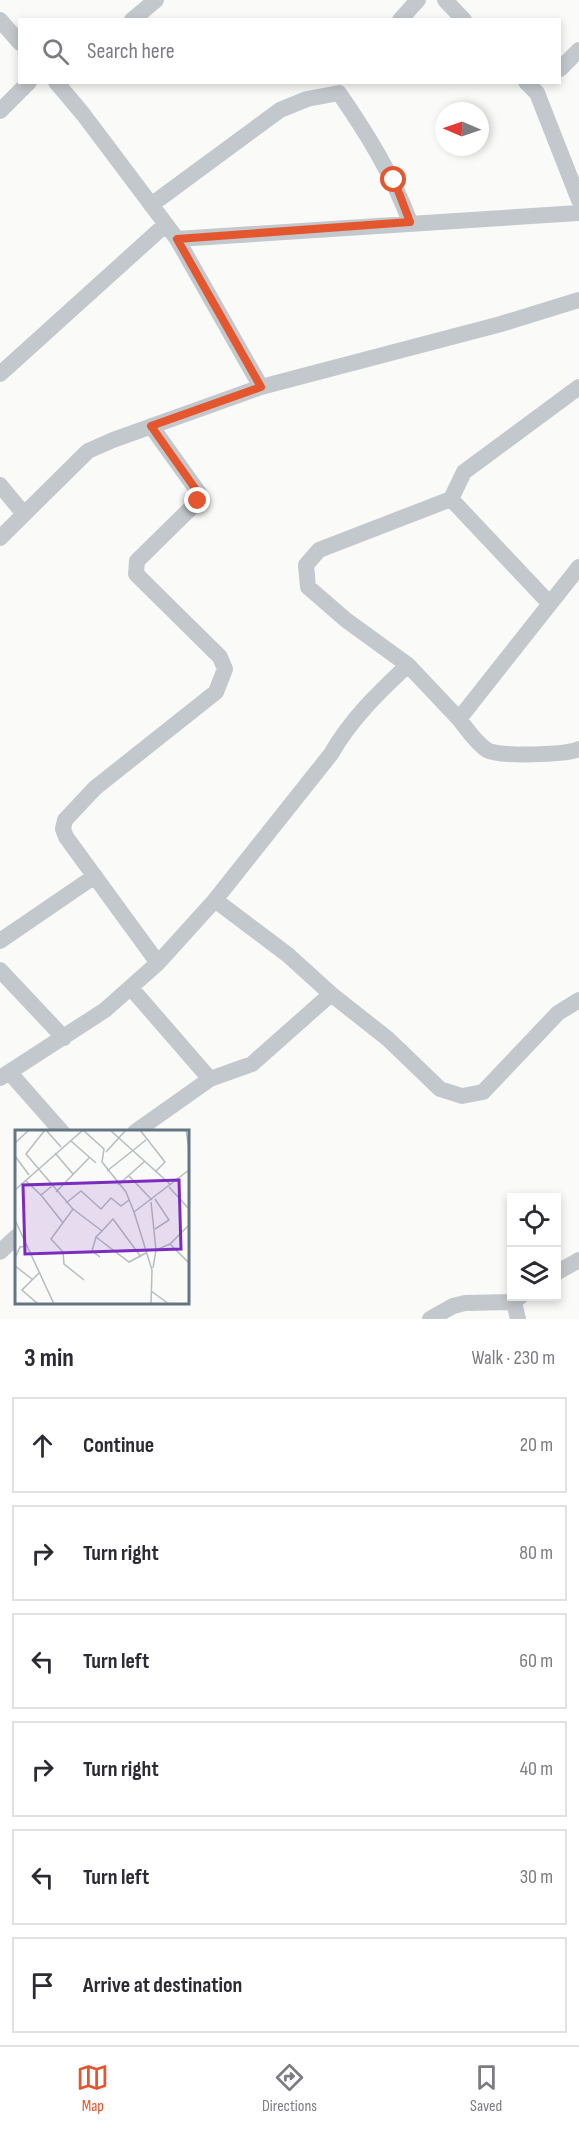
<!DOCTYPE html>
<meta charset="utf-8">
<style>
:root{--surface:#fff;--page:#f7f7f7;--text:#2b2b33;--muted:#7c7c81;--line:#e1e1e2;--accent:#e4572e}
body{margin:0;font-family:"Sofia Sans Condensed",sans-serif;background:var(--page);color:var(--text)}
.controls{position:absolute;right:18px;bottom:18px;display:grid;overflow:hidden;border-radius:0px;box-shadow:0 3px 9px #0003}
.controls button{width:54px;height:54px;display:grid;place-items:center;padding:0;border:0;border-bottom:2px solid var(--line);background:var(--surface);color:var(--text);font:30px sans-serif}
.compass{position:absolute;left:435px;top:102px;width:54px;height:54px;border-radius:50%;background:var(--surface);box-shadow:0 3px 9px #0003;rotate:272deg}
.stop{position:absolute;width:18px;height:18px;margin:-14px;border:4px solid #e4572e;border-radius:50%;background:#fff}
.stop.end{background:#e4572e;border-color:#fff;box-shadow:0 2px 6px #0008}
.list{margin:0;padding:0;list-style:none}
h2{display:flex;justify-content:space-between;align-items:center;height:78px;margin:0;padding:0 24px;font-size:26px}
h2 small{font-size:20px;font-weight:400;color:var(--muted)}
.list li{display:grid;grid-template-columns:39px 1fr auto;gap:18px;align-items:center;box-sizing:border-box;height:96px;margin:0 12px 12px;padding:0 12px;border:2px solid var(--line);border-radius:0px}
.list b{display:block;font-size:22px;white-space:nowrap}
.list em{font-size:20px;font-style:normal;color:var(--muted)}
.icon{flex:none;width:33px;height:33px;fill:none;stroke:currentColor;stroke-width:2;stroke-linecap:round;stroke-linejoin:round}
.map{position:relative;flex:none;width:579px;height:1319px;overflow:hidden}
.search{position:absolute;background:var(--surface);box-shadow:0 3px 9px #0003;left:18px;right:18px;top:18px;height:66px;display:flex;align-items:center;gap:15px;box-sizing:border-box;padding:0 21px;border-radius:0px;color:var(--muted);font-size:22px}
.sheet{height:726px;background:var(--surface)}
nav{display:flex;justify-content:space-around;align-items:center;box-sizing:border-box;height:84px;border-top:2px solid var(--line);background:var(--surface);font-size:16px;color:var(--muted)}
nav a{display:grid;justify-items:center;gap:3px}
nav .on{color:var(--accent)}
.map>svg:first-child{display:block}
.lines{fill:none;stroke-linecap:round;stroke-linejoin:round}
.minor{stroke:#c3c8cc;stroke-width:16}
.route{stroke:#e4572e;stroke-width:8}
.inset-road{fill:none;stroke:#b5bdc2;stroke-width:1.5}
.view{fill:#7b2cbf;fill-opacity:0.15;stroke:#7b2cbf;stroke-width:3}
.inset-edge{fill:none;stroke:#657683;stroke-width:3}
</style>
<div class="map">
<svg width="579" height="1319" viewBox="0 0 579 1319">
<rect width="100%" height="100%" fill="#fafaf8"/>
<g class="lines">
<path class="minor" d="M445,0L464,20
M0,20L20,43
M132,20L156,0
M400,20L418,0
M560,69L579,50
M56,82L83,114L177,239L261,387
M526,82L537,93L579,200
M0,111L29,82
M151,205L280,110L307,99L339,93C368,135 392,174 410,222
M177,239L579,213
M0,374L165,225
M151,426L199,493L198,501L137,561L136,574L220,657L225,669L216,692L95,788L65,820L63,829L66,837L158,963
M0,485L24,514
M451,499L550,604
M0,538L88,451L113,440L261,387L501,324L579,300
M408,665L346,620L308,587L306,565L319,550L451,499L464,472L579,387
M459,719C467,729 476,743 487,750C498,757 566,755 579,749
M215,900L331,754C351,719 378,693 408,665L459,719L579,567
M0,941L95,876
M0,970L64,1038
M131,988L210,1079
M10,1073L62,1132
M0,1078L105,1010L158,963L215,900L288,955L331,994L388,1039L440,1089L462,1096L483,1092L558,1013L579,1000
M135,1132L210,1079L252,1064L331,994
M0,1252L16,1237
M556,1273L579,1260
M514,1302L518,1319
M430,1319L453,1306L465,1303L514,1302L521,1296"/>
</g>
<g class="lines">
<path class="route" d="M198,501L199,494L151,426L261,387L177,239L410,222L394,180"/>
</g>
<g transform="translate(15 1130)">
<rect width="174" height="174" fill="#fafaf8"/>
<path class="inset-road" d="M30,0L11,24L58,79L36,109L48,122L49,134L69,150M31,0L46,17M95,0L156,55M125,0L150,32L141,41M171,0L174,20M56,11L81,33M0,13L14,0M91,22L111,0M40,23L58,44M0,26L14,45M92,41L131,10M114,46L137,70M10,50L26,65L37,56M103,55L130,31M154,57L174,79M0,60L68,0L89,19L87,32L111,62L119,82L137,140L136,174M41,62L74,28M26,65L48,93M136,72L141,120L138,138M51,73L66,61L86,79L96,68L106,76L114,70M58,79L87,101L81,107L114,132L131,123M119,82L174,40M0,90L39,174M140,99L154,90L140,69M87,101L98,89L126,127M81,107L77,121L85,127M155,114L174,133M141,120L155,114L174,95M0,128L5,117L12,116M0,136L17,149M136,161L154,174M23,174L7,160L25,142"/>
<path class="view" d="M164,50L166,119L10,124L8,55Z"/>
<rect width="174" height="174" class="inset-edge"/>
</g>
</svg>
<div class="controls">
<button><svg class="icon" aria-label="locate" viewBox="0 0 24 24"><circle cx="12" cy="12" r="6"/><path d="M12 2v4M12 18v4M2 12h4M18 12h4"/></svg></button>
<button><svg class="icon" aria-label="layers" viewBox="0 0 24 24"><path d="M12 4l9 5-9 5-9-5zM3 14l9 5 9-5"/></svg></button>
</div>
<svg class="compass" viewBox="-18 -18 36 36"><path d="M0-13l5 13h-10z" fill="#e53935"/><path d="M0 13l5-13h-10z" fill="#7c7c81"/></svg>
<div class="stop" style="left:394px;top:180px"></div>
<div class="stop end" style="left:198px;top:501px"></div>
<div class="search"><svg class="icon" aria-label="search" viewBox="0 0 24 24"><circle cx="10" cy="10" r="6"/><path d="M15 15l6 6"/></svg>Search here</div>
</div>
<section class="sheet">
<h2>3 min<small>Walk · 230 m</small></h2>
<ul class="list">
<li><svg class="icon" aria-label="ahead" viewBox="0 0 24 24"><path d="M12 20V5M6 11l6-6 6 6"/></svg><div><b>Continue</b></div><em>20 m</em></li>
<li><svg class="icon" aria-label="right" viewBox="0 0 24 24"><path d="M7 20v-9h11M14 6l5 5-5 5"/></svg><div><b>Turn right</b></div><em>80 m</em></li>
<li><svg class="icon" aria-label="left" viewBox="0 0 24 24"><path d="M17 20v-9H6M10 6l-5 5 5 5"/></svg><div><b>Turn left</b></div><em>60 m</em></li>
<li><svg class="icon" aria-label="right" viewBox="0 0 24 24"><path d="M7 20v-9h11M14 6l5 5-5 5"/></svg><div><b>Turn right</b></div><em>40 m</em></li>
<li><svg class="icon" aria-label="left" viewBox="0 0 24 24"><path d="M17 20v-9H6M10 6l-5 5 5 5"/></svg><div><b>Turn left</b></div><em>30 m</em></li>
<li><svg class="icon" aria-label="arrive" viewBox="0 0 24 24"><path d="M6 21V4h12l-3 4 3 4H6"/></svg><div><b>Arrive at destination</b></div></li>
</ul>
</section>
<nav>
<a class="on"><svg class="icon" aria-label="map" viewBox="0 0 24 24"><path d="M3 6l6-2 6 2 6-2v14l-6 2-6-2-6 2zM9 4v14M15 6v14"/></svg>Map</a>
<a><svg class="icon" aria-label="directions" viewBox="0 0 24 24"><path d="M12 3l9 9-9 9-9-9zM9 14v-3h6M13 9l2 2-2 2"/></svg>Directions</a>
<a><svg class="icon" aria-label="saved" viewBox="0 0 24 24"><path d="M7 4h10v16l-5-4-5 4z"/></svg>Saved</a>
</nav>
